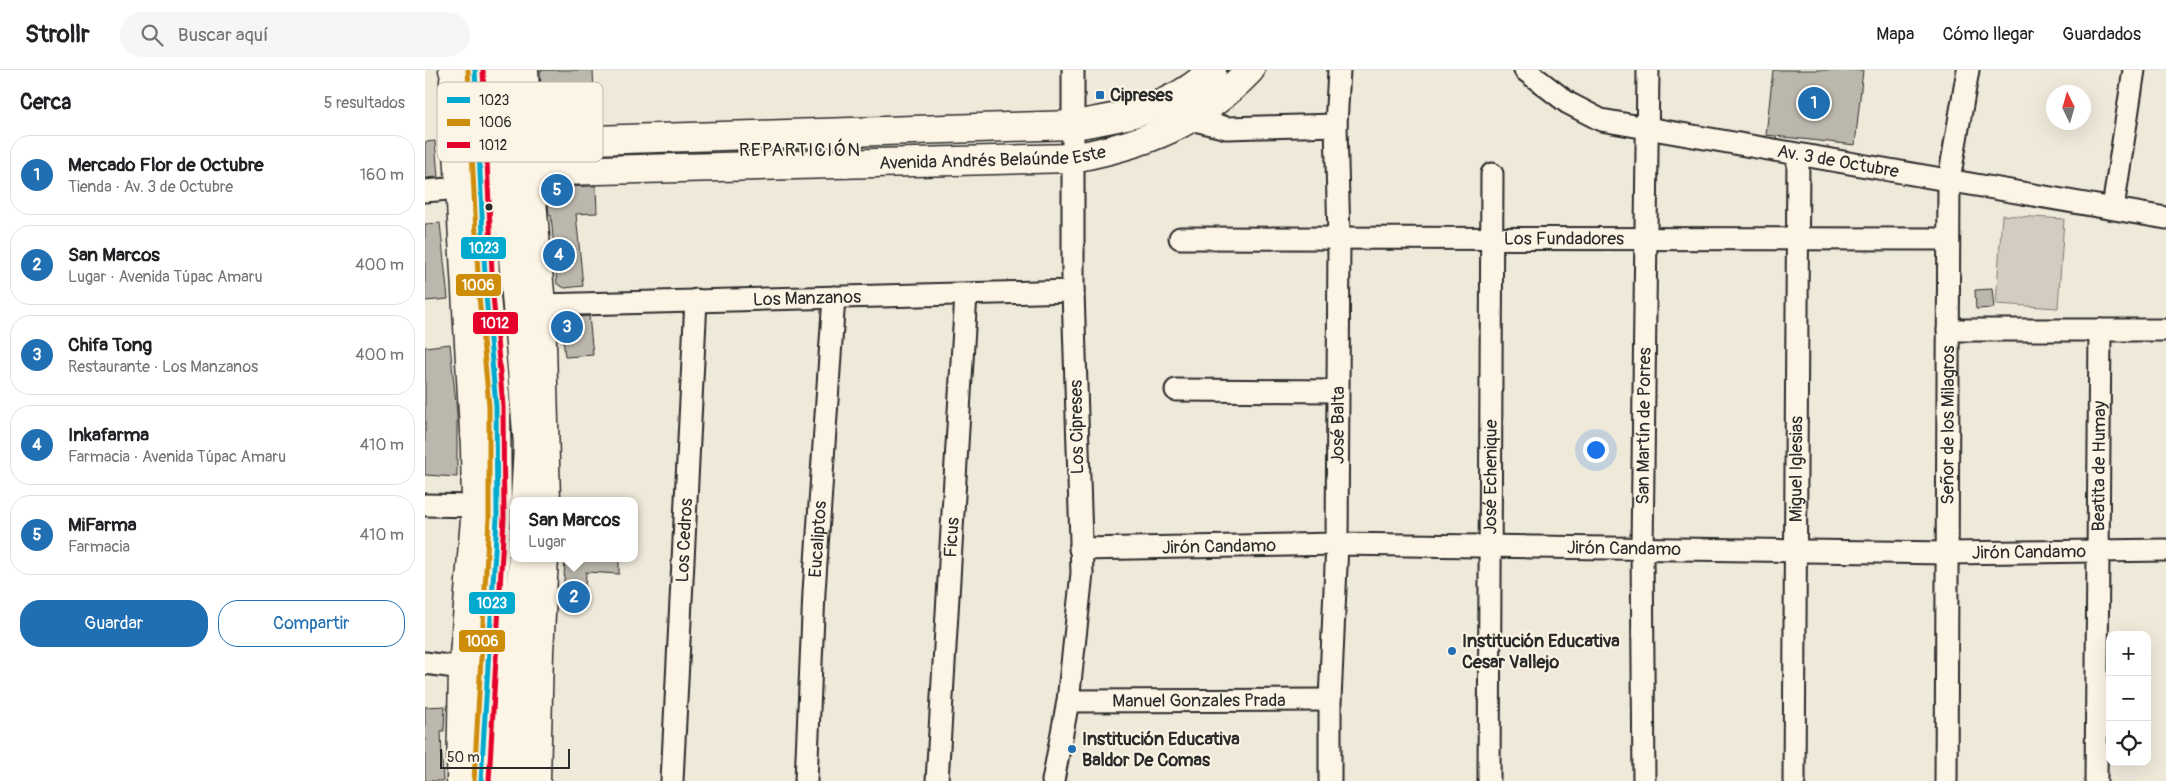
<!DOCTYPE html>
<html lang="es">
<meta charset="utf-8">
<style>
:root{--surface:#fff;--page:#f6f6f6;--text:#202124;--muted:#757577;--line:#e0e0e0;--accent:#1f6fb2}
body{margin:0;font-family:Pangolin,sans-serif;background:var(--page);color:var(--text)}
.controls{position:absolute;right:15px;bottom:15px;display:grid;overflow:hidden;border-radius:10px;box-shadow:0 5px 20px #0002}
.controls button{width:45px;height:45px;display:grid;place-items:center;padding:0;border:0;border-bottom:1px solid var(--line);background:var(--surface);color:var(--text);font:25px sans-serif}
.compass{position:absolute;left:1621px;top:15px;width:45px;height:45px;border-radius:50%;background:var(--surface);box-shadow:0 5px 20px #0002;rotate:355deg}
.scale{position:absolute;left:15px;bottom:12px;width:130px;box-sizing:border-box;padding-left:5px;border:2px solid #2b2b2b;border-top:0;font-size:14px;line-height:18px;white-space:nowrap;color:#2b2b2b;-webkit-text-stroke:4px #fcf5e5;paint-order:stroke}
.you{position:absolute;left:1170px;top:379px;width:18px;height:18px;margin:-12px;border:4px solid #fff;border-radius:50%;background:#1a73e8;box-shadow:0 0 0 8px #1a73e833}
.badge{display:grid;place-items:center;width:32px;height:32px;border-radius:50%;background:var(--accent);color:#fff;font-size:16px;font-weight:700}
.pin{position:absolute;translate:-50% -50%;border:2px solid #fff;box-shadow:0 1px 5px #0006}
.popup{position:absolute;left:85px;top:427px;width:128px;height:65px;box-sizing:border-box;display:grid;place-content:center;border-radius:10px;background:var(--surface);filter:drop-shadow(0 1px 4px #0005);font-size:16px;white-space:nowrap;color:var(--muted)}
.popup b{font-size:19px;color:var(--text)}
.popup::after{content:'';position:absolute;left:50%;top:100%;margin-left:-10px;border:10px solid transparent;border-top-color:var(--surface)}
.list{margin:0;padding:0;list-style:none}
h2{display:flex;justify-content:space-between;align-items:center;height:65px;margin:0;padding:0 20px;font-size:21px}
h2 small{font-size:16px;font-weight:400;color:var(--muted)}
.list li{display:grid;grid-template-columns:32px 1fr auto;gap:15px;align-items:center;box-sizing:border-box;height:80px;margin:0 10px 10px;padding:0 10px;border:1px solid var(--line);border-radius:20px}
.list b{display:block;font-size:19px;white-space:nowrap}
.list p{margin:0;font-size:16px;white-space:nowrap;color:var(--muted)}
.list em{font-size:16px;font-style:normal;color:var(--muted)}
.actions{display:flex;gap:10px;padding:15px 20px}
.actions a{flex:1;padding:11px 0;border:1px solid var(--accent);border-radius:20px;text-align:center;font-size:18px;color:var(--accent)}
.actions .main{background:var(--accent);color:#fff}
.icon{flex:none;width:28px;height:28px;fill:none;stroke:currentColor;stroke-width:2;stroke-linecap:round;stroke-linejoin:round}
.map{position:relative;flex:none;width:1741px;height:711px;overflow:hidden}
header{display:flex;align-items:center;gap:30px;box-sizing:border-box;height:70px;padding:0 25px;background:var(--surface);border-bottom:1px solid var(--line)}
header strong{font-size:24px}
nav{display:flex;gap:28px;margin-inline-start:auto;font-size:18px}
.search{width:350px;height:45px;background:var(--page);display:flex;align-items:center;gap:12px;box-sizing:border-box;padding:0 18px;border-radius:28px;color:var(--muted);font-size:19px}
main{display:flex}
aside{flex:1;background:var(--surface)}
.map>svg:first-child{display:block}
.green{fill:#d2cdc0;stroke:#7e7c76}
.building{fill:#bcb7ac;stroke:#2b2b2b}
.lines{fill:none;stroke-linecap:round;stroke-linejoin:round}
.street-casing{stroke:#2b2b2b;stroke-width:25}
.secondary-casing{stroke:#2b2b2b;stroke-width:31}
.highway-casing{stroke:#2b2b2b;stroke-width:31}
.street{stroke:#fcf5e5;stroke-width:21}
.secondary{stroke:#fcf5e5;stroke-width:28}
.highway{stroke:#fcf5e5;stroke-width:28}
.bus-1-casing{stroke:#fcf5e5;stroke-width:9}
.bus-2-casing{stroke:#fcf5e5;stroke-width:9}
.bus-3-casing{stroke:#fcf5e5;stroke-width:9}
.bus-1{stroke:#00a9ce;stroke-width:5}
.bus-2{stroke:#ce8d09;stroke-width:5}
.bus-3{stroke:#e4002b;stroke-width:5}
.poi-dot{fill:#1f6fb2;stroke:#fcf5e5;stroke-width:2}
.bus-dot{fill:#2b2b2b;stroke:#fcf5e5;stroke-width:2}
.labels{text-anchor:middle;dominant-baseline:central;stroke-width:4;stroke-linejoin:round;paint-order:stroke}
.poi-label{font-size:18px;font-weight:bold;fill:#2b2b2b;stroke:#fcf5e5;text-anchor:start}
.street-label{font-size:18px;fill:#2b2b2b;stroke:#fcf5e5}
.neighbourhood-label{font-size:19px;letter-spacing:1px;fill:#2b2b2b;stroke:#fcf5e5}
.key{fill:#fcf5e5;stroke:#bdb8ad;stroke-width:1}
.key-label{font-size:14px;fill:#2b2b2b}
.line-badge{stroke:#fcf5e5;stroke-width:2}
.badge-label{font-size:14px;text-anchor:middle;font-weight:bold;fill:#fff}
</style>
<header>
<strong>Strollr</strong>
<div class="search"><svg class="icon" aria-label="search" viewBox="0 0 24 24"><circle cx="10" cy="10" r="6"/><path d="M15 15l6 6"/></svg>Buscar aquí</div>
<nav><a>Mapa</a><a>Cómo llegar</a><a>Guardados</a></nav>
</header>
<main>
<aside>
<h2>Cerca<small>5 resultados</small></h2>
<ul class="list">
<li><span class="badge">1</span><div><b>Mercado Flor de Octubre</b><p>Tienda · Av. 3 de Octubre</p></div><em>160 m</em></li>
<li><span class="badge">2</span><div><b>San Marcos</b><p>Lugar · Avenida Túpac Amaru</p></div><em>400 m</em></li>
<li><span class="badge">3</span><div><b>Chifa Tong</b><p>Restaurante · Los Manzanos</p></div><em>400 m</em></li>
<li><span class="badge">4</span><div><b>Inkafarma</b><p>Farmacia · Avenida Túpac Amaru</p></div><em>410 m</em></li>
<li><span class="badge">5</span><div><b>MiFarma</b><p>Farmacia</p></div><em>410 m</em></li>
</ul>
<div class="actions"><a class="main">Guardar</a><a>Compartir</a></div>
</aside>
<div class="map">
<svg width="1741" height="711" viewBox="0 0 1741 711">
<rect width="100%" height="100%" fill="#efe9da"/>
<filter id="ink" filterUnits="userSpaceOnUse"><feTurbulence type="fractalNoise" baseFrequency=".02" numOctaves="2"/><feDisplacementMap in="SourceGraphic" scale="10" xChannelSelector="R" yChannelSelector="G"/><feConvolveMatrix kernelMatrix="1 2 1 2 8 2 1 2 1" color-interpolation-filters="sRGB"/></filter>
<g filter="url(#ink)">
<path class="green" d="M1577,145L1639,149L1633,238L1571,234Z"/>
<path class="building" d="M115,0H168L170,48L128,49L117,38Z
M1348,0H1438L1430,75L1341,65Z
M10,71L13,107L0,108V72Z
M171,116L172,143L151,144L158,216L140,218L132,214L126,145L124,146L122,119L123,117Z
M15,153L23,229L0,231V154Z
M1567,219L1569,238L1551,239L1550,220Z
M164,246L168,285L140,287L136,248Z
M25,274L32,344V407L0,405V277Z
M140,488H194V504L161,502L159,533L138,532Z
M20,636L19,661H16L18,711H0V637Z"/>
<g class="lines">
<g class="street-casing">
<g id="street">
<path id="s1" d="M1100,0L1143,33L1176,50L1741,148"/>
<path d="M766,49L802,58L911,55"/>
<path d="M0,121L35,118"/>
<path d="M1688,138L1709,0"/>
<path id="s2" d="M755,168L1522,169"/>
<path id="s3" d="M116,235L648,221"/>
<path d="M1523,260H1741"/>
<path d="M751,320L912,321"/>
<path d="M0,435L51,436"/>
<path id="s4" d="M655,479L912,474L1523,483L1741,480"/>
<path d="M0,593L38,598"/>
<path id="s5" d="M643,631L905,630"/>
<path id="s6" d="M247,711L271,230"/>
<path id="s7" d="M381,711L389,522L409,227"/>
<path id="s8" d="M512,711L541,224"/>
<path d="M628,711L643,631L657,503L648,221V0"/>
<path id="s9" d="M905,711V630L912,474L914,168L911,55L914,0"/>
<path id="s10" d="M1064,711L1067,104"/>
<path id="s11" d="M1219,711L1217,479L1223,0"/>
<path id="s12" d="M1369,711L1373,85"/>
<path id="s13" d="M1521,711L1524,110L1543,0"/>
<path id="s14" d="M1671,711L1675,260"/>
</g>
</g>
<g class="secondary-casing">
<g id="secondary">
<path id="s15" d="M28,0L71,87C78,96 83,100 95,102L648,88C721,74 772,55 825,0"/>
<path d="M99,0L102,72L116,235L121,431"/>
<path d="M29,11L50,378L51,436L38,598L36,711"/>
<path d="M102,72L649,55C699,47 750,38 787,0"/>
<path d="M111,711L114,582L119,488"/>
</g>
</g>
<g class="highway-casing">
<path id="highway" d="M50,0L61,226L71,336L72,448L56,711
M75,0L82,112L103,375L100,431
M84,711L86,653L98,488"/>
</g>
<use href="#street" class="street"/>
<use href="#secondary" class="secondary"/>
<use href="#highway" class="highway"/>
<g class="bus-1-casing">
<path id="bus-1" d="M50,0L61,226L71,336L72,448L56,711"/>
</g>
<g class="bus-2-casing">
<path id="bus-2" d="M43,0L54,226L64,336V448L49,711"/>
</g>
<g class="bus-3-casing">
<path id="bus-3" d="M58,0L68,225L78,336L79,448L64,711"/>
</g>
<use href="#bus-1" class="bus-1"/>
<use href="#bus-2" class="bus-2"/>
<use href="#bus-3" class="bus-3"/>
</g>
</g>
<g class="poi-dot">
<rect x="670" y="20" width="10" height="10" rx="2.5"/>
<circle cx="1027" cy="581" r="5"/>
<circle cx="647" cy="679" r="5"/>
</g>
<circle class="bus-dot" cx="64" cy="137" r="4.5"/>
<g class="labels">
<g class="poi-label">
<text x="685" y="25">Cipreses</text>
<text x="1037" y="571">Institución Educativa<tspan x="1037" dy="21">Cesar Vallejo</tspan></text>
<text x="657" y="669">Institución Educativa<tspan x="657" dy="21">Baldor De Comas</tspan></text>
</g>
<g class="street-label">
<text stroke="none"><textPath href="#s15" startOffset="599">Avenida Andrés Belaúnde Este</textPath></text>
<text stroke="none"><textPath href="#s1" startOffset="332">Av. 3 de Octubre</textPath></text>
<text stroke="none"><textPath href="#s2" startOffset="384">Los Fundadores</textPath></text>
<text stroke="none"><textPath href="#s3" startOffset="266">Los Manzanos</textPath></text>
<text stroke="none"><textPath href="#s9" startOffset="356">José Balta</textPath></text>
<text stroke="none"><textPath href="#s11" startOffset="355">San Martín de Porres</textPath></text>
<text stroke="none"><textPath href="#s13" startOffset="356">Señor de los Milagros</textPath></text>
<text transform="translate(652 357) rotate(-91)">Los Cipreses</text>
<text stroke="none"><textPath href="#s14" startOffset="315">Beatita de Humay</textPath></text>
<text stroke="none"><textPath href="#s12" startOffset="312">Miguel Iglesias</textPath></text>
<text stroke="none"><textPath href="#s10" startOffset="304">José Echenique</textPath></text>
<text stroke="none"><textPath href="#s8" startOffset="244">Ficus</textPath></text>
<text stroke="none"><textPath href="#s7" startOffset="242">Eucaliptos</textPath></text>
<text stroke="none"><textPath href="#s6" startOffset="241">Los Cedros</textPath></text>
<text stroke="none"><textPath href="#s4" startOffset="139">Jirón Candamo</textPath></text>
<text stroke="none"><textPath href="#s4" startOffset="544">Jirón Candamo</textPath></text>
<text stroke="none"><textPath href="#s4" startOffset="949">Jirón Candamo</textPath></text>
<text stroke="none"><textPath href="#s5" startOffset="131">Manuel Gonzales Prada</textPath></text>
</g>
<g class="neighbourhood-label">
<text x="375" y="80">REPARTICIÓN</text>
</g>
</g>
<rect x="12" y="12" width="166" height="80" rx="8" class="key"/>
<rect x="22" y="27" width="23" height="6" fill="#00a9ce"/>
<rect x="22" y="49" width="23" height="7" fill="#ce8d09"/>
<rect x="22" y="72" width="23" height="6" fill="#e4002b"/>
<g class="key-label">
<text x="54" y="35">1023</text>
<text x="54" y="57">1006</text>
<text x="54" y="80">1012</text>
</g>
<g class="line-badge">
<rect x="35" y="166" width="47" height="24" rx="5" fill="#00a9ce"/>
<rect x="30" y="203" width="47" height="24" rx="5" fill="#ce8d09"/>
<rect x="47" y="241" width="47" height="24" rx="5" fill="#e4002b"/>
<rect x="43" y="521" width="48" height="24" rx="5" fill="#00a9ce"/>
<rect x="33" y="559" width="48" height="24" rx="5" fill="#ce8d09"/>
</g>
<g class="badge-label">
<text x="59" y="183">1023</text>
<text x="53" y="220">1006</text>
<text x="70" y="258">1012</text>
<text x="67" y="538">1023</text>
<text x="57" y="576">1006</text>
</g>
</svg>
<div class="controls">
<button>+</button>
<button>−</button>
<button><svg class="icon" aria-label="locate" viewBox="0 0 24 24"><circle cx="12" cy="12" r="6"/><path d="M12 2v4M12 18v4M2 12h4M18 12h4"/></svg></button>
</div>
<svg class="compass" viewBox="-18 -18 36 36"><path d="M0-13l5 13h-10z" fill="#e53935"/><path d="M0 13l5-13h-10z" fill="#757577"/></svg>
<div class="scale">50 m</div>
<div class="you"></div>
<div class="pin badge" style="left:1389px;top:33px">1</div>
<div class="pin badge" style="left:149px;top:527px">2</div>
<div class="popup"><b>San Marcos</b>Lugar</div>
<div class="pin badge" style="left:142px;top:257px">3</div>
<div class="pin badge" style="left:134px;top:185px">4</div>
<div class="pin badge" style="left:132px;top:120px">5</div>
</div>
</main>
